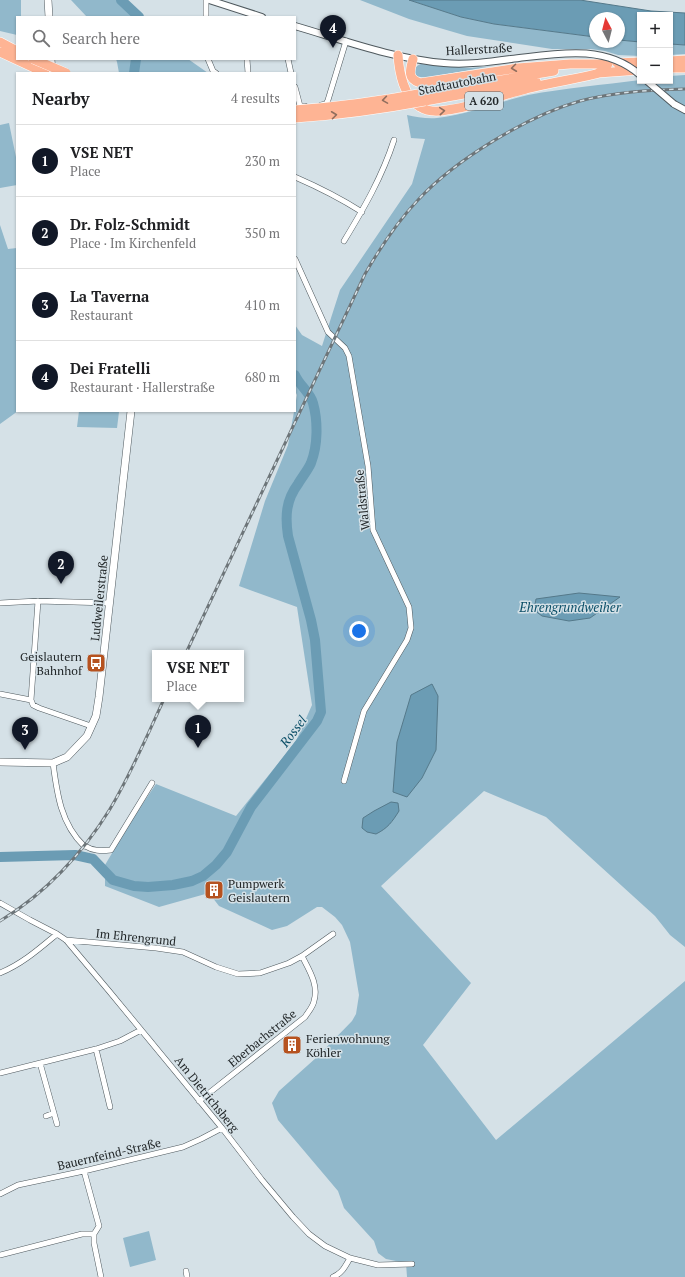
<!DOCTYPE html>
<meta charset="utf-8">
<style>
:root{--surface:#fff;--page:#f6f6f6;--text:#202124;--muted:#757577;--line:#e0e0e0;--accent:#111827}
body{margin:0;font-family:"PT Serif",serif;background:var(--page);color:var(--text)}
.controls{position:absolute;right:12px;top:12px;display:grid;overflow:hidden;border-radius:0px;box-shadow:0 1px 3px #0004}
.controls button{width:36px;height:36px;display:grid;place-items:center;padding:0;border:0;border-bottom:1px solid var(--line);background:var(--surface);color:var(--text);font:20px sans-serif}
.compass{position:absolute;left:589px;top:12px;width:36px;height:36px;border-radius:50%;background:var(--surface);box-shadow:0 1px 3px #0004;rotate:353deg}
.you{position:absolute;left:359px;top:631px;width:14px;height:14px;margin:-10px;border:3px solid #fff;border-radius:50%;background:#1a73e8;box-shadow:0 0 0 6px #1a73e833}
.badge{display:grid;place-items:center;width:26px;height:26px;border-radius:50%;background:var(--accent);color:#fff;font-size:13px;font-weight:700}
.pin{position:absolute;translate:-50% -33px;filter:drop-shadow(0 1px 2px #0008)}
.pin::after{content:'';position:absolute;top:21px;width:14px;height:12px;background:inherit;clip-path:polygon(0 0,100% 0,50% 100%)}
.popup{position:absolute;left:152px;top:650px;width:92px;height:52px;box-sizing:border-box;display:grid;place-content:center;border-radius:0px;background:var(--surface);filter:drop-shadow(0 1px 3px #0005);font-size:13px;white-space:nowrap;color:var(--muted)}
.popup b{font-size:15px;color:var(--text)}
.popup::after{content:'';position:absolute;left:50%;top:100%;margin-left:-8px;border:8px solid transparent;border-top-color:var(--surface)}
.list{margin:0;padding:0;list-style:none}
h2{display:flex;justify-content:space-between;align-items:center;height:52px;margin:0;padding:0 16px;font-size:17px}
h2 small{font-size:13px;font-weight:400;color:var(--muted)}
.list li{display:grid;grid-template-columns:26px 1fr auto;gap:12px;align-items:center;box-sizing:border-box;height:72px;padding:0 16px;border-top:1px solid var(--line)}
.list b{display:block;font-size:15px;white-space:nowrap}
.list p{margin:0;font-size:13px;white-space:nowrap;color:var(--muted)}
.list em{font-size:13px;font-style:normal;color:var(--muted)}
.icon{flex:none;width:22px;height:22px;fill:none;stroke:currentColor;stroke-width:2;stroke-linecap:round;stroke-linejoin:round}
.map{position:relative;flex:none;width:685px;height:1277px;overflow:hidden}
.search{position:absolute;background:var(--surface);box-shadow:0 1px 3px #0004;left:16px;top:16px;width:280px;height:44px;display:flex;align-items:center;gap:10px;box-sizing:border-box;padding:0 14px;border-radius:0px;color:var(--muted);font-size:15px}
.panel{position:absolute;background:var(--surface);box-shadow:0 1px 3px #0004;left:16px;top:72px;width:280px;height:340px;border-radius:0px}
.map>svg:first-child{display:block}
.green{fill:#91b8cb}
.water{fill:#6b9cb4;stroke:#55798a}
.lines{fill:none;stroke-linecap:round;stroke-linejoin:round}
.river{stroke:#6b9cb4;stroke-width:10}
.minor-casing{stroke:#4f595e;stroke-width:6}
.tertiary-casing{stroke:#4f595e;stroke-width:8}
.secondary-casing{stroke:#4f595e;stroke-width:8}
.motorway-casing{stroke:#fff;stroke-width:10}
.minor{stroke:#fff;stroke-width:5}
.tertiary{stroke:#fff;stroke-width:6}
.secondary{stroke:#fff;stroke-width:7}
.motorway{stroke:#feb494;stroke-width:9}
.rail-casing{stroke:#6d7579;stroke-width:3}
.rail{stroke:#d5e1e7;stroke-width:1.5;stroke-dasharray:4.5;stroke-linecap:butt}
.tertiary-bridge-casing{stroke:#4f595e;stroke-width:8;stroke-linecap:butt}
.motorway-bridge-casing{stroke:#fff;stroke-width:10;stroke-linecap:butt}
.tertiary-bridge{stroke:#fff;stroke-width:6}
.motorway-bridge{stroke:#feb494;stroke-width:9}
.oneway{stroke:#906e5e}
.labels{text-anchor:middle;dominant-baseline:central;stroke-width:3;stroke-linejoin:round;paint-order:stroke}
.shield{fill:#d5e1e7;stroke:#585f62;stroke-width:1}
.shield-label{font-size:11px;font-weight:bold;fill:#222729}
.street-label{font-size:12px;fill:#222729;stroke:#d5e1e7}
.poi-label{font-size:12px;fill:#222729;stroke:#d5e1e7;text-anchor:start}
.water-label{font-size:13px;font-style:italic;fill:#0c4f68;stroke:#d5e1e7}
</style>
<div class="map">
<svg width="685" height="1277" viewBox="0 0 685 1277">
<rect width="100%" height="100%" fill="#d5e1e7"/>
<path class="green" d="M0,0H21V17H17V35L0,31Z
M71,0H124L136,17H87Z
M360,0H409L461,17L494,24L595,37V42H619V40L640,42V56L618,55L605,51L591,49H552L467,36L409,19Z
M670,44L685,45V54L670,55Z
M116,59H188L208,73H119L117,62Z
M421,64L471,68L492,66L425,78L416,76C413,71 415,66 421,64Z
M685,75V947L670,935L655,916L546,817L484,791L381,886L471,983L423,1045L496,1140L685,981V1277H407L406,1263L386,1259L378,1253L374,1241L344,1208L338,1191L278,1120L272,1103L279,1091L317,1057L352,1021L356,1014L359,995L350,942L342,925L335,917L322,907H317L287,926L272,930L219,906L209,893L159,907L105,886V865L131,821L156,784L236,816L296,741L312,705L297,607L239,586L265,501L288,445L297,395L295,391V325L302,335L322,346L340,290L412,184L425,139L411,138L407,115C416,117 427,119 437,118C467,115 498,102 528,95C565,88 603,85 640,80V81H670V76Z
M9,123L17,162V185L0,188V125Z
M0,225L8,249L17,248V411H18L0,424Z
M79,411H114L119,412L117,428L77,427Z
M149,1231L156,1260L130,1267L123,1238Z"/>
<path class="water" d="M409,0H580L651,11L685,13V45L670,44V15H640V42L619,40V18H595V37L494,24L461,17Z
M579,593L620,597L590,618L569,621L542,616L534,610L536,599Z
M432,684L438,696L436,750L422,778L407,797L393,792L397,742L411,695Z
M391,802L398,803L399,811C392,822 388,828 376,834L367,832L362,828L363,818L374,811Z"/>
<g class="lines">
<path class="river" d="M121,0L139,17
M134,73L136,59
M0,857L75,855L93,859L113,880L134,886L148,887L173,885L192,881L203,876L216,865L227,852L251,807L317,721L321,712L315,640L311,620L288,536C285,516 286,500 298,484C302,477 308,470 311,463C318,445 318,421 313,403C310,392 299,385 295,375"/>
<g class="minor-casing">
<path id="minor" d="M206,0V17
M208,59L213,71L216,73
M247,59L248,73
M288,59L291,73
M295,87L300,106H305
M321,105L326,104L328,100L346,41
M295,177C318,187 340,198 362,212
M344,241C364,208 382,177 394,140
M295,259L328,332L345,348L349,356L368,466L373,530L409,607L411,628L407,640L364,711L344,781
M0,603L38,601L109,603
M0,694L31,700L33,705L39,708L91,726
M31,700L38,601
M53,763C57,794 61,824 84,846
M85,846C93,851 101,851 111,850L152,783
M0,903L30,920L57,934L66,940L109,991L222,1128L262,1180L293,1217L309,1234L325,1246L350,1258L378,1265L412,1264
M66,940L156,948L183,952L216,967L238,974L260,973L289,963L302,956L333,934
M0,973C22,964 39,949 57,934
M96,1049L110,1107
M40,1063L57,1124
M0,1073L96,1049L120,1041L141,1030
M199,1101L305,1017C308,1012 313,1007 314,1001C319,985 309,970 302,956
M46,1116L54,1113
M84,1171L99,1226L94,1234V1243L101,1277
M0,1194L18,1185L84,1171L183,1147L201,1139L222,1128
M0,1255L82,1234H94
M186,1271L187,1277
M333,1277C342,1273 345,1267 350,1258"/>
</g>
<g class="tertiary-casing">
<path id="tertiary" d="M209,0L262,17
M295,26C343,40 394,59 444,63C466,65 489,62 511,59
M674,104L685,110"/>
</g>
<g class="secondary-casing">
<path id="secondary" d="M48,0L49,17
M51,59L52,73
M0,762L53,763L67,757L87,736L96,716L99,697L131,411"/>
</g>
<g class="motorway-casing">
<path id="motorway" d="M0,42L17,51
M0,52L45,73
M398,55C399,72 404,98 420,107C428,112 437,112 447,110C474,107 500,95 526,89C552,82 578,79 604,72
M413,59C410,70 407,79 420,83L518,68L570,64H608
M670,61L685,60
M617,63L640,62
M670,68H685
M598,73L640,70
M424,93L554,71
M425,101L536,81"/>
</g>
<use href="#minor" class="minor"/>
<use href="#tertiary" class="tertiary"/>
<use href="#secondary" class="secondary"/>
<use href="#motorway" class="motorway"/>
<g class="rail-casing">
<path id="rail" d="M186,653L365,274C380,248 397,222 418,200C455,160 527,116 580,101C614,92 650,90 685,89
M0,921C45,894 83,853 110,809C131,774 147,736 164,699"/>
</g>
<use href="#rail" class="rail"/>
<g class="tertiary-bridge-casing">
<path id="tertiary-bridge" d="M511,59C555,54 604,43 640,75
M647,81L674,104"/>
</g>
<g class="motorway-bridge-casing">
<path id="motorway-bridge" d="M33,59L66,73
M295,110C338,107 381,101 424,93
M295,118C339,115 382,109 425,101"/>
</g>
<use href="#tertiary-bridge" class="tertiary-bridge"/>
<use href="#motorway-bridge" class="motorway-bridge"/>
</g>
<defs><path id="oneway-chevron" d="M-2-3.5L2.5 0L-2 3.5" fill="none" stroke-width="1.6" stroke-linecap="round" stroke-linejoin="round"/></defs>
<g class="oneway">
<use href="#oneway-chevron" transform="translate(514 68) rotate(173)"/>
<use href="#oneway-chevron" transform="translate(385 100) rotate(171)"/>
<use href="#oneway-chevron" transform="translate(442 111) rotate(-5)"/>
<use href="#oneway-chevron" transform="translate(334 115) rotate(-7)"/>
</g>
<defs>
<g id="bus-square" transform="scale(1)"><rect x="-9" y="-9" width="18" height="18" rx="4" fill="#b6521f" stroke="#d5e1e7"/><path d="M-5-6H5V4H4V6H2V4H-2V6H-4V4H-5ZM-3.5-4V0h7V-4ZM-3.5 1.2v1.5H-2V1.2ZM2 1.2v1.5H3.5V1.2Z" fill="#fff"/></g>
<g id="building-square" transform="scale(1)"><rect x="-9" y="-9" width="18" height="18" rx="4" fill="#b6521f" stroke="#d5e1e7"/><path d="M-4-6H4V6H1V3H-1V6H-4ZM-2.5-4.3h1.7v1.8h-1.7ZM.8-4.3h1.7v1.8H.8ZM-2.5-1h1.7V.8h-1.7ZM.8-1h1.7V.8H.8Z" fill="#fff"/></g>
</defs>
<g fill-rule="evenodd">
<use href="#bus-square" x="96" y="663"/>
<use href="#building-square" x="214" y="890"/>
<use href="#building-square" x="292" y="1045"/>
</g>
<g class="labels">
<rect class="shield" x="465" y="92" width="38" height="18" rx="3"/>
<g class="shield-label">
<text x="484" y="101">A 620</text>
</g>
<g class="street-label">
<text transform="translate(479 49) rotate(-3)">Hallerstraße</text>
<text transform="translate(457 83) rotate(-11)">Stadtautobahn</text>
<text transform="translate(362 500) rotate(-96)">Waldstraße</text>
<text transform="translate(99 598) rotate(-84)">Ludweilerstraße</text>
<text transform="translate(136 937) rotate(6)">Im Ehrengrund</text>
<text transform="translate(262 1038) rotate(-39)">Eberbachstraße</text>
<text transform="translate(207 1094) rotate(51)">Am Dietrichsberg</text>
<text transform="translate(109 1154) rotate(-13)">Bauernfeind-Straße</text>
</g>
<g class="poi-label">
<text x="82" y="656" text-anchor="end">Geislautern<tspan x="82" dy="14">Bahnhof</tspan></text>
<text x="228" y="883">Pumpwerk<tspan x="228" dy="14">Geislautern</tspan></text>
<text x="306" y="1038">Ferienwohnung<tspan x="306" dy="14">Köhler</tspan></text>
</g>
<g class="water-label">
<text x="570" y="607">Ehrengrundweiher</text>
<text transform="translate(293 731) rotate(-53)">Rossel</text>
</g>
</g>
</svg>
<div class="controls">
<button>+</button>
<button>−</button>
</div>
<svg class="compass" viewBox="-18 -18 36 36"><path d="M0-13l5 13h-10z" fill="#e53935"/><path d="M0 13l5-13h-10z" fill="#757577"/></svg>
<div class="you"></div>
<div class="pin badge" style="left:198px;top:748px">1</div>
<div class="popup"><b>VSE NET</b>Place</div>
<div class="pin badge" style="left:61px;top:584px">2</div>
<div class="pin badge" style="left:25px;top:750px">3</div>
<div class="pin badge" style="left:333px;top:48px">4</div>
<div class="search"><svg class="icon" aria-label="search" viewBox="0 0 24 24"><circle cx="10" cy="10" r="6"/><path d="M15 15l6 6"/></svg>Search here</div>
<section class="panel">
<h2>Nearby<small>4 results</small></h2>
<ul class="list">
<li><span class="badge">1</span><div><b>VSE NET</b><p>Place</p></div><em>230 m</em></li>
<li><span class="badge">2</span><div><b>Dr. Folz-Schmidt</b><p>Place · Im Kirchenfeld</p></div><em>350 m</em></li>
<li><span class="badge">3</span><div><b>La Taverna</b><p>Restaurant</p></div><em>410 m</em></li>
<li><span class="badge">4</span><div><b>Dei Fratelli</b><p>Restaurant · Hallerstraße</p></div><em>680 m</em></li>
</ul>
</section>
</div>
